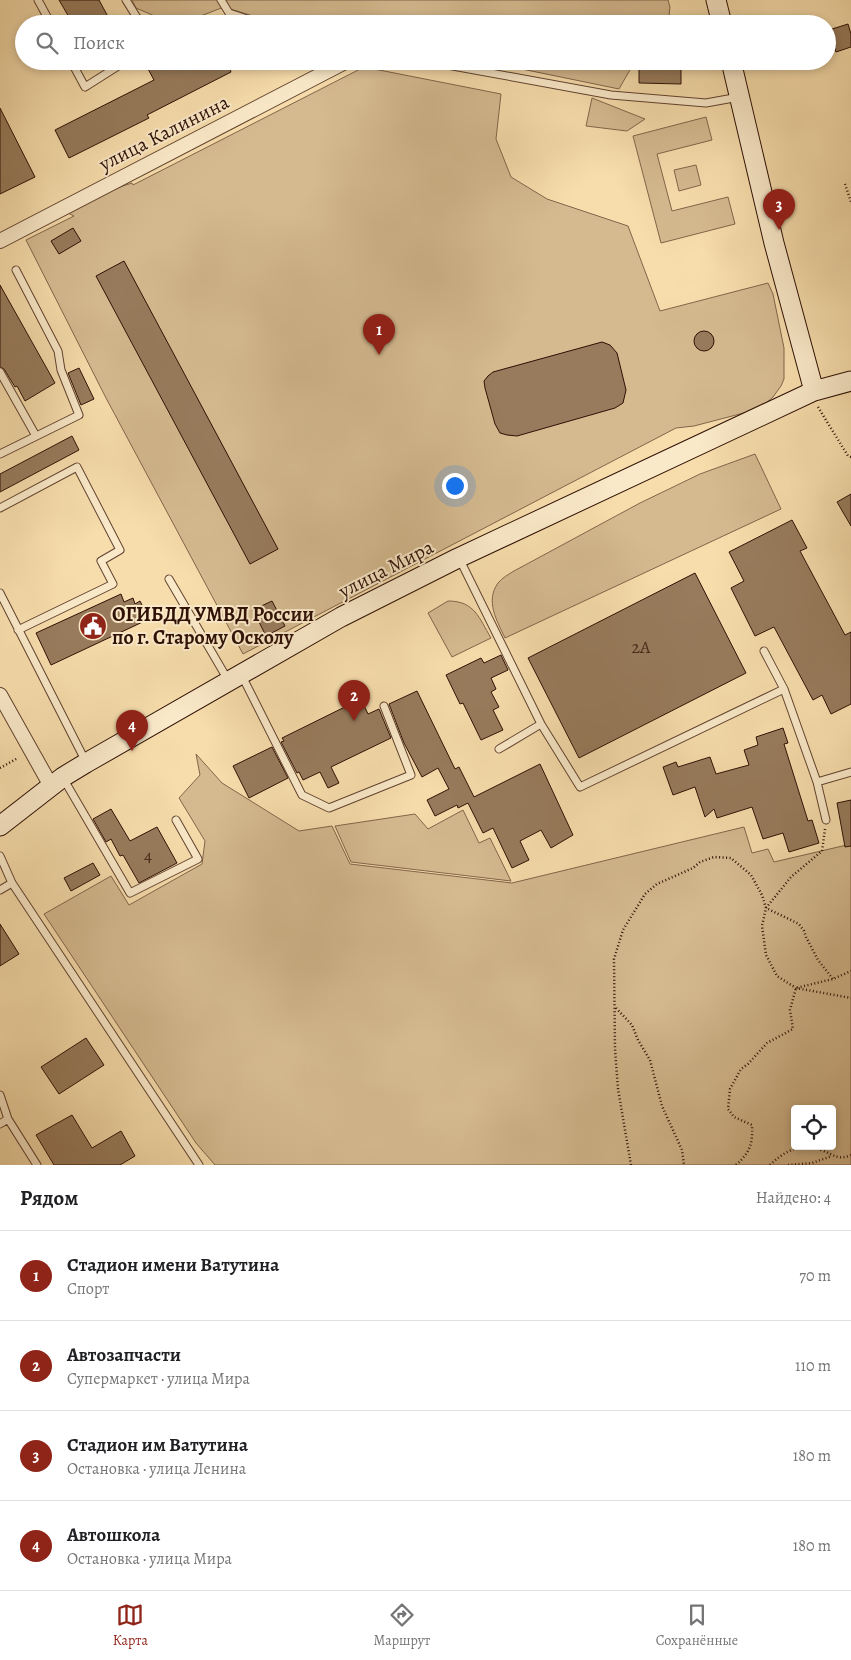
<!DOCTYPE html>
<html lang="ru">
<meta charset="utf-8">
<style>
:root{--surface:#fff;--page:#f6f6f6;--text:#202124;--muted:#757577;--line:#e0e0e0;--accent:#8f2418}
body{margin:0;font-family:Alegreya,serif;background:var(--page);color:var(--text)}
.controls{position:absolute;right:15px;bottom:15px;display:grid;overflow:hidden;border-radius:5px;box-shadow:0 2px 8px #0003}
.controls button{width:45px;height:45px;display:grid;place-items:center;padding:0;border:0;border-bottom:1px solid var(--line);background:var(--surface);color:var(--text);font:25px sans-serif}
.you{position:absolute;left:454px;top:485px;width:18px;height:18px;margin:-12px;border:4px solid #fff;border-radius:50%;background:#1a73e8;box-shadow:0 0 0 8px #1a73e833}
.badge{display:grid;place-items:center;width:32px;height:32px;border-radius:50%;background:var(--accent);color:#fff;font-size:16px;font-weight:700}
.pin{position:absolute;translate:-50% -41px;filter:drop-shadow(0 1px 2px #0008)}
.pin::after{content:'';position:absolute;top:26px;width:18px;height:15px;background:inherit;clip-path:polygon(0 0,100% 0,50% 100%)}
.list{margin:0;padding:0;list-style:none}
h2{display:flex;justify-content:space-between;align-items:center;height:65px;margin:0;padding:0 20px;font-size:21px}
h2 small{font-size:16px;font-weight:400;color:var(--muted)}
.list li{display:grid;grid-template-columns:32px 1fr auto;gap:15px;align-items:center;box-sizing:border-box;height:90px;padding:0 20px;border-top:1px solid var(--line)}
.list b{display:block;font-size:19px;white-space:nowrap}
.list p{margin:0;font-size:16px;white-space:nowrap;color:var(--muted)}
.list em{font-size:16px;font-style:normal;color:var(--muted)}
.icon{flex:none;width:28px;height:28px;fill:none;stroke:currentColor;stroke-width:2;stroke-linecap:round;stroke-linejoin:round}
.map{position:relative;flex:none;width:851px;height:1165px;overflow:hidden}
.search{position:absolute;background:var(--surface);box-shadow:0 2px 8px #0003;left:15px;right:15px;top:15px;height:55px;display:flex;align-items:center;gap:12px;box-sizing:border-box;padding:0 18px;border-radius:28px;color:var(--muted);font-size:19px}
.sheet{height:425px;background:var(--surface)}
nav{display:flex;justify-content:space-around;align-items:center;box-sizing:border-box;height:70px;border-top:1px solid var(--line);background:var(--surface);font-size:14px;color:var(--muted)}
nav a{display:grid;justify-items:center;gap:2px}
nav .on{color:var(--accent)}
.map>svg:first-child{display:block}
.green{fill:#d5ba90;stroke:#82654a;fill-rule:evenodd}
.building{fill:#977b5c;stroke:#2e1005}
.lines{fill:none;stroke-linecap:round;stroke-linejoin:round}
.lane-casing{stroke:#60432f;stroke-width:9}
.street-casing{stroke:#60432f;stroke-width:16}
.secondary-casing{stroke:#2e1005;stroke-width:21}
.path{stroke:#2e1005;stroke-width:2.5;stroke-dasharray:1 2.5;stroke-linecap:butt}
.lane{stroke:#fae9c9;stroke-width:7}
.street{stroke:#fae9c9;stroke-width:14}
.secondary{stroke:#fae9c9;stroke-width:19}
.labels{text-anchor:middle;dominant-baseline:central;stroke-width:4;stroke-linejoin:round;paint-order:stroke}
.number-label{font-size:18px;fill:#482b1b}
.street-label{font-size:20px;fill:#2e1005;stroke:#fae9c9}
.poi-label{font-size:20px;font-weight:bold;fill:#2e1005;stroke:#fae9c9;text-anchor:start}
</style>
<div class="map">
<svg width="851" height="1165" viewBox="0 0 851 1165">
<rect width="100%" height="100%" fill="#f7ddac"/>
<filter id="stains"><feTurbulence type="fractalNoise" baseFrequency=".004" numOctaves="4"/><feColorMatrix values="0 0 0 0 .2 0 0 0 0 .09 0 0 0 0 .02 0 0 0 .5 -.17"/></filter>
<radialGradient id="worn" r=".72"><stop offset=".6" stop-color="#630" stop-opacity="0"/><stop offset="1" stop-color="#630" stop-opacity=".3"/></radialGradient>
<path class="green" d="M132,0H668L670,7L668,24H278L224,7L180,24H173L136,8Z
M483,61H635L619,89Z
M364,67L501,94L496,139L511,177L547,199L628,226L660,311L768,283L773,294L784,348V379L781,386L773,397L759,409L694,426L676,428L243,654L106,398L26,240L74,216L68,213L95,195L132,183L133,185Z
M592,98L645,119L627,131L586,126Z
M706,117L712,140L657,154L672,211L728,197L735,224L661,243L633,136Z
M696,165L701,185L679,191L674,170Z
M755,454L781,509L505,638C497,621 485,601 498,583C502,578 509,574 514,571L640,503L700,474Z
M448,601C475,601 479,618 491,638L452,657L428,613Z
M196,754L222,783L299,831L332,826L350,864L512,883L744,827L752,853L768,849L774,862L851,844V1165H215L196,1143L44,914L111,876L129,905L202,864L205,841L179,798L200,775ZM795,1109H832V1146H795Z
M463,810L479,843L490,838L511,881L351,862L335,826L415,814L428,829Z"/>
<path class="building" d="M59,0H99L112,24H73Z
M848,24L851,34V47L836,52L829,30Z
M158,61H226L231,72L147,115L149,118L69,158L55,130L154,80L147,67Z
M639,63L681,64V84L639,83Z
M0,108L35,177L0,194Z
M73,228L81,241L59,254L51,241Z
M124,261L278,549L250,564L96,276Z
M0,285L55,383L25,401L17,386L15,387L4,369L0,367Z
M694 341a10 10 0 1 1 20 0a10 10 0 1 1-20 0Z
M602,342L610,345L617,353L626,390L623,403L615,408L517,436L507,435L500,433L495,424L485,388L484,381L488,376L493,372Z
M79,368L94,399L81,405L68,373Z
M72,436L79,450L0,492V474Z
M851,494V526L837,502Z
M792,520L807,548L800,551L845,635L851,632V704L831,714L822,695L813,700L774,627L755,636L731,588L744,581L729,552Z
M695,573L746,673L579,758L528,658Z
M121,594L124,602L133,598L135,604L140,601L149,619L51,665L36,633Z
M272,601L285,626L266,636L253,610Z
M501,655L508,670L491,678L496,689L491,692L499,707L493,710L503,730L481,740L463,703L460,704L446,675L481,658L484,663Z
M417,691L455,769L459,767L474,797L540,764L573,835L551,848L541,830L520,841L529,860L512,868L493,828L483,833L468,803L458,808L457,805L435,816L427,800L449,789L438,768L422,777L404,743L389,704Z
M361,699L368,714L379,709L391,738L331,767L339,783L328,788L320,772L303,780L299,772L297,773L281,742L284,741L282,738Z
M783,728L788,743L784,744L808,821L812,820L819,843L789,852L783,833L763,839L752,807L717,818L714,809L705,817L695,787L673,795L663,767L676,762L678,767L710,757L716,774L749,765L744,750L758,745L756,737Z
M272,747L288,778L249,798L233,766Z
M851,800V846L845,847L837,803Z
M111,809L130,841L157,827L177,863L139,883L123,855L120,856L111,839L106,842L93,819Z
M93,863L100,875L71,891L64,878Z
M0,924L19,954L0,966Z
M86,1038L104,1065L59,1094L41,1067Z
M72,1115L92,1148L121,1131L135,1156L120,1165H54L36,1135Z"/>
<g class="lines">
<g class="lane-casing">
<path id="lane" d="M38,0L51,24
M126,0L141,24
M221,0L229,13L262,24
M71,61L85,87L126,61
M425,61L611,95L706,103L739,97
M0,372L36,436
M0,454L79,415L61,370L58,351L16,270
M0,508L77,467L120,550L101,561L113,584L18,630
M459,558L541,724L580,787L784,689L764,651
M169,579L228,680
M0,593L86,762
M242,676L302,795L329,808L411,775L384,706
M784,689L817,782L826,820
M499,749L541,724
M63,778L130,893L198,859L176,820
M817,782L851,772
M0,856L12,883L199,1165
M0,890L12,883
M0,1095L8,1119L37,1165
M0,1124L8,1119"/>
</g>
<g class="street-casing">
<path id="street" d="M0,241L347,61
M0,695L51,786"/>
</g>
<g class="secondary-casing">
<path id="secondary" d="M716,0L722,24
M731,61L774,243L814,391
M0,826L63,777L86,763L341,617L458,558L814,391L851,381"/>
</g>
<path class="path" d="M203,24L218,18
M845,184L851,202
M818,407L848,456L851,457
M0,768L18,758
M825,829L822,851L791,877L766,908L762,926L766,955L777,976L796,988L851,998
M616,1008L632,1025L638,1040L650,1060L662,1106L682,1150L684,1165
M631,1165L618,1089L615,1049L614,959L623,930L645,894L657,884L693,868L700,862L714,857L731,858L751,875L762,895L766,908L799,924L804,931L806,937L818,960L833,979
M736,1165C750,1152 753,1144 752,1125L734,1117L728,1109L730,1089L741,1069L748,1064L767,1043L793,1029L790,1010L796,988L833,979L851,971
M770,1165C784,1151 802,1142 821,1150C833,1154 838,1161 851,1155
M788,1165L812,1163L832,1156"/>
<use href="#lane" class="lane"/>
<use href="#street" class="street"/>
<use href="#secondary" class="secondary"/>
</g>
<defs>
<g id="civic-disc" transform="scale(1.4375)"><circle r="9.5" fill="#8f2418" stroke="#fae9c9"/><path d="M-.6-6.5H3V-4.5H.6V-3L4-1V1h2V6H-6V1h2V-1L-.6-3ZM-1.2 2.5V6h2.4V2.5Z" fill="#fff"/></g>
</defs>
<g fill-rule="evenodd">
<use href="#civic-disc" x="93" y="626"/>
</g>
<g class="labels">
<g class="number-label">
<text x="641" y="647">2А</text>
<text x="148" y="855">4</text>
</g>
<g class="street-label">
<text transform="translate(164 133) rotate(-27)">улица Калинина</text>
<text transform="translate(386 569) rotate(-27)">улица Мира</text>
</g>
<g class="poi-label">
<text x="112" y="614">ОГИБДД УМВД России<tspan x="112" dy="23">по г. Старому Осколу</tspan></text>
</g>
</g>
<rect width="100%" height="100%" filter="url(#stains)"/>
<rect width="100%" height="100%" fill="url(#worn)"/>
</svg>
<div class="controls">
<button><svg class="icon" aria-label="locate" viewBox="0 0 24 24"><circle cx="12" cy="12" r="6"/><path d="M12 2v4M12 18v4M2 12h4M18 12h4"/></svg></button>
</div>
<div class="you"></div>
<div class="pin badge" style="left:379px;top:355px">1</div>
<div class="pin badge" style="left:354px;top:721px">2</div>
<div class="pin badge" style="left:779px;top:230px">3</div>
<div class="pin badge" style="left:132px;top:751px">4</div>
<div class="search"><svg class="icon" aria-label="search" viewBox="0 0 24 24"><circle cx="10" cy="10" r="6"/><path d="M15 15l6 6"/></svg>Поиск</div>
</div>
<section class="sheet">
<h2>Рядом<small>Найдено: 4</small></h2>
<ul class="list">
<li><span class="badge">1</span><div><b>Стадион имени Ватутина</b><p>Спорт</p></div><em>70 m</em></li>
<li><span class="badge">2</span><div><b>Автозапчасти</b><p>Супермаркет · улица Мира</p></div><em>110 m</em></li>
<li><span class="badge">3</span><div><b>Стадион им Ватутина</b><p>Остановка · улица Ленина</p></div><em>180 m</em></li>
<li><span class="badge">4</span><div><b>Автошкола</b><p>Остановка · улица Мира</p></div><em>180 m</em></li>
</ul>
</section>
<nav>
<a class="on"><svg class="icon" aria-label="map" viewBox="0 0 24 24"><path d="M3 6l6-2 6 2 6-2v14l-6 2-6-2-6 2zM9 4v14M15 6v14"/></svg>Карта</a>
<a><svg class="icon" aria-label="directions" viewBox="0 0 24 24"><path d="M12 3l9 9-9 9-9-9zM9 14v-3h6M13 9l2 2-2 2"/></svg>Маршрут</a>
<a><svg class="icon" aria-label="saved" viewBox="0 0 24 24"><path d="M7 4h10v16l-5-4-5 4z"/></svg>Сохранённые</a>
</nav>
